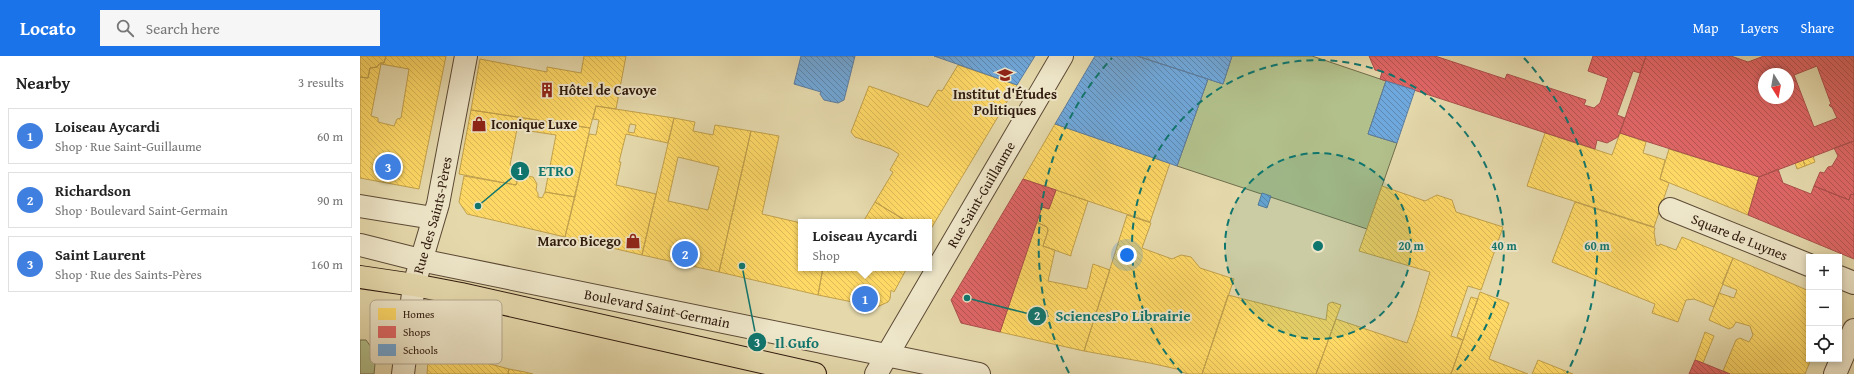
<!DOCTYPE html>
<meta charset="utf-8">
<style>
:root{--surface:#fff;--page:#f6f6f6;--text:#222;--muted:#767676;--line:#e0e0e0;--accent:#1a73e8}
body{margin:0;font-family:"Gentium Book Plus",serif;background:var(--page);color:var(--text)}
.controls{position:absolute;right:12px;bottom:12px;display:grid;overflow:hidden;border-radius:0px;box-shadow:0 2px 6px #0003}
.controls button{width:36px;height:36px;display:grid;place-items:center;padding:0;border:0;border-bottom:1px solid var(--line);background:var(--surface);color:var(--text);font:20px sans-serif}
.compass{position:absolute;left:1398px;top:12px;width:36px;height:36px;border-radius:50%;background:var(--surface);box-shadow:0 2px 6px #0003;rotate:169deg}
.you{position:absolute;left:767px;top:199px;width:14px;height:14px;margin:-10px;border:3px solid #fff;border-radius:50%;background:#1a73e8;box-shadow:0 0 0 6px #1a73e833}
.badge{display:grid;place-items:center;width:26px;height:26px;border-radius:50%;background:var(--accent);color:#fff;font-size:13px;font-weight:700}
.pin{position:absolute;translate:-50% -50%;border:2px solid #fff;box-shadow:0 1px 4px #0006}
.popup{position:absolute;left:438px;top:163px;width:134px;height:52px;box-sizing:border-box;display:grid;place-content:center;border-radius:0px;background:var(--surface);filter:drop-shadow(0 1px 3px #0005);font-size:13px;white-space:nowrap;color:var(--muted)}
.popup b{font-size:15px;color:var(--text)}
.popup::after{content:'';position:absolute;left:50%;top:100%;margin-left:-8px;border:8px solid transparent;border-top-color:var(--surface)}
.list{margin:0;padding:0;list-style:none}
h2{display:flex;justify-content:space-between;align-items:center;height:52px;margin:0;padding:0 16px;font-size:17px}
h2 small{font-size:13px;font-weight:400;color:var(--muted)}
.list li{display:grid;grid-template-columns:26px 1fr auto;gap:12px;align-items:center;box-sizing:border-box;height:56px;margin:0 8px 8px;padding:0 8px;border:1px solid var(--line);border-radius:0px}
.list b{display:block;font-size:15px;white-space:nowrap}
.list p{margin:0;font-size:13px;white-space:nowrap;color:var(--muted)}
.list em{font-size:13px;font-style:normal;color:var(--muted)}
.icon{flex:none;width:22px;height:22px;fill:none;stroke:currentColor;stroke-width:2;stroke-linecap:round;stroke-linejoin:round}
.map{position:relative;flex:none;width:1494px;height:318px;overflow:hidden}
header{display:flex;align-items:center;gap:24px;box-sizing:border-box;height:56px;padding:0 20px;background:var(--accent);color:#fff}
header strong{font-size:19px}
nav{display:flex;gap:22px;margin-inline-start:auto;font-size:14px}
.search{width:280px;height:36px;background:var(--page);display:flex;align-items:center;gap:10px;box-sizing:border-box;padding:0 14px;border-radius:0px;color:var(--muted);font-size:15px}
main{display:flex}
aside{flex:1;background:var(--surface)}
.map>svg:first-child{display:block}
.green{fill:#b2c08b;stroke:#706d4c}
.homes{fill:url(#homes-back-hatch);stroke:#c1a04c;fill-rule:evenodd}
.shops{fill:url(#shops-back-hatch);stroke:#ab4f4c;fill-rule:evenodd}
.schools{fill:url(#schools-back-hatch);stroke:#5c7d9e}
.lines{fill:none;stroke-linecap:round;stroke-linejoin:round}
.minor-casing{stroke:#5c4a36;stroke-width:24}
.major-casing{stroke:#2f1a0e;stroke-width:24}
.minor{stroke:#eee6c9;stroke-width:22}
.major{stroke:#e5d9ac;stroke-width:22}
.ring{fill:none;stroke:#0f766e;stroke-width:2;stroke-dasharray:7 5}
.labels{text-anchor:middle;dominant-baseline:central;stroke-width:4;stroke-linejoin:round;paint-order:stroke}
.poi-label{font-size:14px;font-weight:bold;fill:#2f1a0e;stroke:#eee6c9;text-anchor:start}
.street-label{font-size:14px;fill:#2f1a0e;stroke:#eee6c9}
.key{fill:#eee6c9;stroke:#b5a991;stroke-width:1}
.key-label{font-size:11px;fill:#2f1a0e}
.centre{fill:#0f766e;stroke:#eee6c9;stroke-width:2}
.ring-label{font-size:12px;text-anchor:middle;font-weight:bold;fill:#0f766e;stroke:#eee6c9;stroke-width:4;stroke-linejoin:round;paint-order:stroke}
.leader{fill:none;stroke:#0f766e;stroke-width:1.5}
.callout-dot{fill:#0f766e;stroke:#eee6c9;stroke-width:1.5}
.mark-label{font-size:12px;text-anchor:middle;font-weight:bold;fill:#fff}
.callout-label{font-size:15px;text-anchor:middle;font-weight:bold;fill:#0f766e;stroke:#eee6c9;stroke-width:4;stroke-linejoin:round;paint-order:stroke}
</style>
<header>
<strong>Locato</strong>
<div class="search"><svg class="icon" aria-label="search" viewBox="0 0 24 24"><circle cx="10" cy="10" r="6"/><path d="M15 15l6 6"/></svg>Search here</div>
<nav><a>Map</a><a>Layers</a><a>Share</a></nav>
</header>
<main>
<aside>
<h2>Nearby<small>3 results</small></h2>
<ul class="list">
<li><span class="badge" style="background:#3f7fe0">1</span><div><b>Loiseau Aycardi</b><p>Shop · Rue Saint-Guillaume</p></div><em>60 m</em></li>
<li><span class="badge" style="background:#3f7fe0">2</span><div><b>Richardson</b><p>Shop · Boulevard Saint-Germain</p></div><em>90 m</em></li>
<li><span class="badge" style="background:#3f7fe0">3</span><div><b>Saint Laurent</b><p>Shop · Rue des Saints-Pères</p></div><em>160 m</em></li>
</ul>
</aside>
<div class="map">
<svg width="1494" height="318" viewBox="0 0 1494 318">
<defs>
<pattern id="homes-back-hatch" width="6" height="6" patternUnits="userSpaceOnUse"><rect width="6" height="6" fill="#ffd966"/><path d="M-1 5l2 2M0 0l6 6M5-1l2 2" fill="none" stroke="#dbba57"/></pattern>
<pattern id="shops-back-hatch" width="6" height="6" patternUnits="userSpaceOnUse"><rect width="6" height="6" fill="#e06666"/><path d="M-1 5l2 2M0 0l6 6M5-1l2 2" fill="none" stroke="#b65352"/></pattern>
<pattern id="schools-back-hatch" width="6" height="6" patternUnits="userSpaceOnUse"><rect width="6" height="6" fill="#6fa8dc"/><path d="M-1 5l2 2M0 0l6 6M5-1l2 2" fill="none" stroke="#5c88b1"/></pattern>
</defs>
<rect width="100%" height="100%" fill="#e5d9ac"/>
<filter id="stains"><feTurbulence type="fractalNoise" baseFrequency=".005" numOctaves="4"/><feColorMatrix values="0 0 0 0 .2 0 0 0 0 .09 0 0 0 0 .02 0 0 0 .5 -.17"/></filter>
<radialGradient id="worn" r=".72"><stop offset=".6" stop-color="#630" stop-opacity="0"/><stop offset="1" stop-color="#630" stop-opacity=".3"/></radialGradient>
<path class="green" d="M872,0H952L1026,25L1008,78L1037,87L1007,173L817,110L848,23L863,28Z
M0,284H6L16,298L14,318H0Z"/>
<path class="homes" d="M0,0H26L24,7H20L17,11L10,12L8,22L0,21Z
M26,0H86L59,133L0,122V21L8,22L10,12L17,11L20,7H24ZM21,8L49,13L41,62L37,63L34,70L18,66V62L11,60Z
M224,0H266L256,53L236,50L230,72L111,54L120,3L187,16V11L221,17Z
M598,9L657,29L569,176V166H548L515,146L533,116L530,114L539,98L531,93L495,81L491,76L509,30L568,51L578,34L582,35Z
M236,50L314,62L308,87L266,78L259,106H261L256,129L296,138L282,199L205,181L229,78L236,79L239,64L233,63ZM270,68L276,69L274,77L268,76Z
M111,54L230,72L215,141L185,136L196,79L157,73L150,109L159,115L160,119L156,129L99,118Z
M314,62L335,66L333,75L353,79L355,69L391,75L359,216L282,199ZM318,101L359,111L348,154L308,145Z
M695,68L810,107L790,166L663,123Z
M391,75L419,80L402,158L441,167V212H463L458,239L359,216Z
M1185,77L1252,99L1260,77L1286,86L1283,97L1305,104L1300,123L1309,127L1294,171L1167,130Z
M1309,93L1399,121L1388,159L1300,123Z
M1453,100L1455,106L1445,110L1443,104Z
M1443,104L1445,110L1437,113L1435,107Z
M158,119L173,121L177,128L176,134L178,137V141L182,142L185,136L215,141L205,181L107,158L99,146L104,120L156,129Z
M1022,130L1065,145L1077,139L1092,144L1096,156L1143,171L1121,234L1108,230L1091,280L1103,284L1091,318H956L976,263L1047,287L1056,262L1070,216L999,195Z
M696,134L728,145L711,198V200L683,190L688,175L687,171L676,166L682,151L689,153Z
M515,146L548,166H503Z
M1215,146L1295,172L1294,176L1296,189L1299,190L1300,188L1316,194L1322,181L1373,202L1354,251L1334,243L1326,244L1318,266L1292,257L1295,248L1192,206Z
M767,159L791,167L782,192L812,203L821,199L831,201L840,212L874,223L842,318H829L821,316V314L790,307L724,295Z
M676,166L687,171L688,175L683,190L695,194L688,225L727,233L733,208L750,214L724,295L640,276Z
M1373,202L1449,235V303H1451L1445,318H1370L1363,315L1376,284L1380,282L1389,286L1393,279L1390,270L1376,266L1373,271L1369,273L1349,264L1359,237L1374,242L1377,234L1362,228Z
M463,212H547L534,236L531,234L530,243L528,246L517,251L458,239Z
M1120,236L1149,247L1129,303L1168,318H1091Z
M868,239L966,264L968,248L972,246L981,249L956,318H842Z
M1111,241L1118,243L1103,284L1097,281Z
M1345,276L1354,280L1343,307L1335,304Z
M69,293L111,303L149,313L148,318H67Z
M1178,304L1213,318H1172Z
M149,313L165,316L173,318H148Z"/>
<path class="shops" d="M1009,0H1075L1145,23L1147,18L1226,44L1224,49L1234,52L1240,47L1248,22L1228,15L1233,0H1286L1280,17L1273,15L1257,59L1265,62L1258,81L1247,87L1237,84L1235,93L1020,23L1022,16L1015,14Z
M1286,0H1371L1388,6L1404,0H1494V85L1399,121L1260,77ZM1457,10L1471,48L1469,49L1471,51H1472L1477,62L1454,71L1434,19ZM1404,18H1428V42H1404Z
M1494,85V139L1491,138L1489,144L1454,130L1460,116L1464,117L1468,111L1472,110L1478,100L1474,92Z
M1418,113L1423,127L1451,138L1454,130L1489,144L1491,138L1494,139V203L1388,159L1399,121Z
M663,123L696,134L689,153L682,151L640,276L601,267L591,244Z
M1335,304L1343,307L1370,318H1329Z"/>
<path class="schools" d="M441,0H495L484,44L478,47L464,44L460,38L461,36L434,28Z
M574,0H675L657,29Z
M735,0H777L848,23L817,110L695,68Z
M777,0H872L863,28Z
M1026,25L1055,34L1037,87L1008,78Z
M902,137L911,140L907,152L898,149Z"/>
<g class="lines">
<g class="minor-casing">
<g id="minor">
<path d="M0,150L73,162"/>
<path id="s1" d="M1310,153L1449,209"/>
<path id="s2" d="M0,189L60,204L619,318"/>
<path d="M1479,221L1494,227"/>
<path id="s3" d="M43,318L54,229L78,148L106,0"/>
<path id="s4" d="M516,318L702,0"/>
<path d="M1475,318L1494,274"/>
</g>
</g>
<g class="major-casing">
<path id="major" d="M0,221L54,229L101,238L455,318"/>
</g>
<use href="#minor" class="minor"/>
<use href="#major" class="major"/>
</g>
<circle cx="958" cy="190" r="93" fill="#0f766e" fill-opacity=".12"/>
<g class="ring">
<circle cx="958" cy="190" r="93"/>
<path d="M822 317A186 186 0 1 1 1094 317"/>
<path d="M709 317A279 279 0 0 1 752 2M1164 2A279 279 0 0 1 1207 317"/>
</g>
<defs>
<g id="university-bare" transform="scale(1.2)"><path d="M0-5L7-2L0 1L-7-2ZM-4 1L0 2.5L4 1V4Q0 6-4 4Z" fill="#8f2418" stroke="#eee6c9" stroke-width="2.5" paint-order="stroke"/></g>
<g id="building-bare" transform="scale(1.2)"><path d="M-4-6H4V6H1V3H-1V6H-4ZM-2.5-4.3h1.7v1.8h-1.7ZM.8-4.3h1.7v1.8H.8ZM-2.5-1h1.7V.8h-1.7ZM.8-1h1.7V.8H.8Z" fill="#8f2418" stroke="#eee6c9" stroke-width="2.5" paint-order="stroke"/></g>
<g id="shop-bare" transform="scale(1.2)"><path d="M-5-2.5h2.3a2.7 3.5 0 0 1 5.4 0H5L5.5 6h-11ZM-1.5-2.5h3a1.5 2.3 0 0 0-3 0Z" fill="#8f2418" stroke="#eee6c9" stroke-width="2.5" paint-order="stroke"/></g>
</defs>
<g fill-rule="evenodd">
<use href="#university-bare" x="645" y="19"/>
<use href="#building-bare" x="187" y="34"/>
<use href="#shop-bare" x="119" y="68"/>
<use href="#shop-bare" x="273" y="185"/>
</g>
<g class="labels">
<g class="poi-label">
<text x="199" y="34">Hôtel de Cavoye</text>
<text x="645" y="38" text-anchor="middle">Institut d'Études<tspan x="645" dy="16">Politiques</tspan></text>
<text x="131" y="68">Iconique Luxe</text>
<text x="261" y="185" text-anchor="end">Marco Bicego</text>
</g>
<g class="street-label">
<text stroke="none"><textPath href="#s4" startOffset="208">Rue Saint-Guillaume</textPath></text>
<text stroke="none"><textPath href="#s3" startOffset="162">Rue des Saints-Pères</textPath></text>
<text stroke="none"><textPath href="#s1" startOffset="75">Square de Luynes</textPath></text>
<text stroke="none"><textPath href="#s2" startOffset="304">Boulevard Saint-Germain</textPath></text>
</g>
</g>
<rect x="10" y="244" width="132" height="64" rx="6" class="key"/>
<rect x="18" y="252" width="18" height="12" fill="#ffd966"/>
<rect x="18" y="270" width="18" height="12" fill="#e06666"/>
<rect x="18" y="288" width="18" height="12" fill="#6fa8dc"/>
<g class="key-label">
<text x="43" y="262">Homes</text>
<text x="43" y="280">Shops</text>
<text x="43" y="298">Schools</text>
</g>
<circle cx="958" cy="190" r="6" class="centre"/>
<g class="ring-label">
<text x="1051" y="194">20 m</text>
<text x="1144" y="194">40 m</text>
<text x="1237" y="194">60 m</text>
</g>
<path class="leader" d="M118 150L160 115M607 242L677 260M382 210L397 286"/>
<g class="callout-dot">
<circle cx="118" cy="150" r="4"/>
<circle cx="607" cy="242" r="4"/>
<circle cx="382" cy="210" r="4"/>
<circle cx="160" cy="115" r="10"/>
<circle cx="677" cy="260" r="10"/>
<circle cx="397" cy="286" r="10"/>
</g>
<g class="mark-label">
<text x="160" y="119">1</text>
<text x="677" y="264">2</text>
<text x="397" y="291">3</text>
</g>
<g class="callout-label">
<text x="196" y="120">ETRO</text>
<text x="763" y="265">SciencesPo Librairie</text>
<text x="437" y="292">Il Gufo</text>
</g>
<rect width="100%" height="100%" filter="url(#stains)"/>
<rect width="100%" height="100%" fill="url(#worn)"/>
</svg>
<div class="controls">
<button>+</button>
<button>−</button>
<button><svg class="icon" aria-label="locate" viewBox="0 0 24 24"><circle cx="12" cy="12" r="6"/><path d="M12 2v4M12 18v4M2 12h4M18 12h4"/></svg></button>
</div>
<svg class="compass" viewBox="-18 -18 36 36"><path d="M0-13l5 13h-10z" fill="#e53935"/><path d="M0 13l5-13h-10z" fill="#767676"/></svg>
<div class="you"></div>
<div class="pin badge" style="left:505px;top:243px;background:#3f7fe0">1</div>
<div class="popup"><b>Loiseau Aycardi</b>Shop</div>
<div class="pin badge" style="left:325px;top:198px;background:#3f7fe0">2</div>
<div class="pin badge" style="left:28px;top:111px;background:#3f7fe0">3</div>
</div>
</main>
